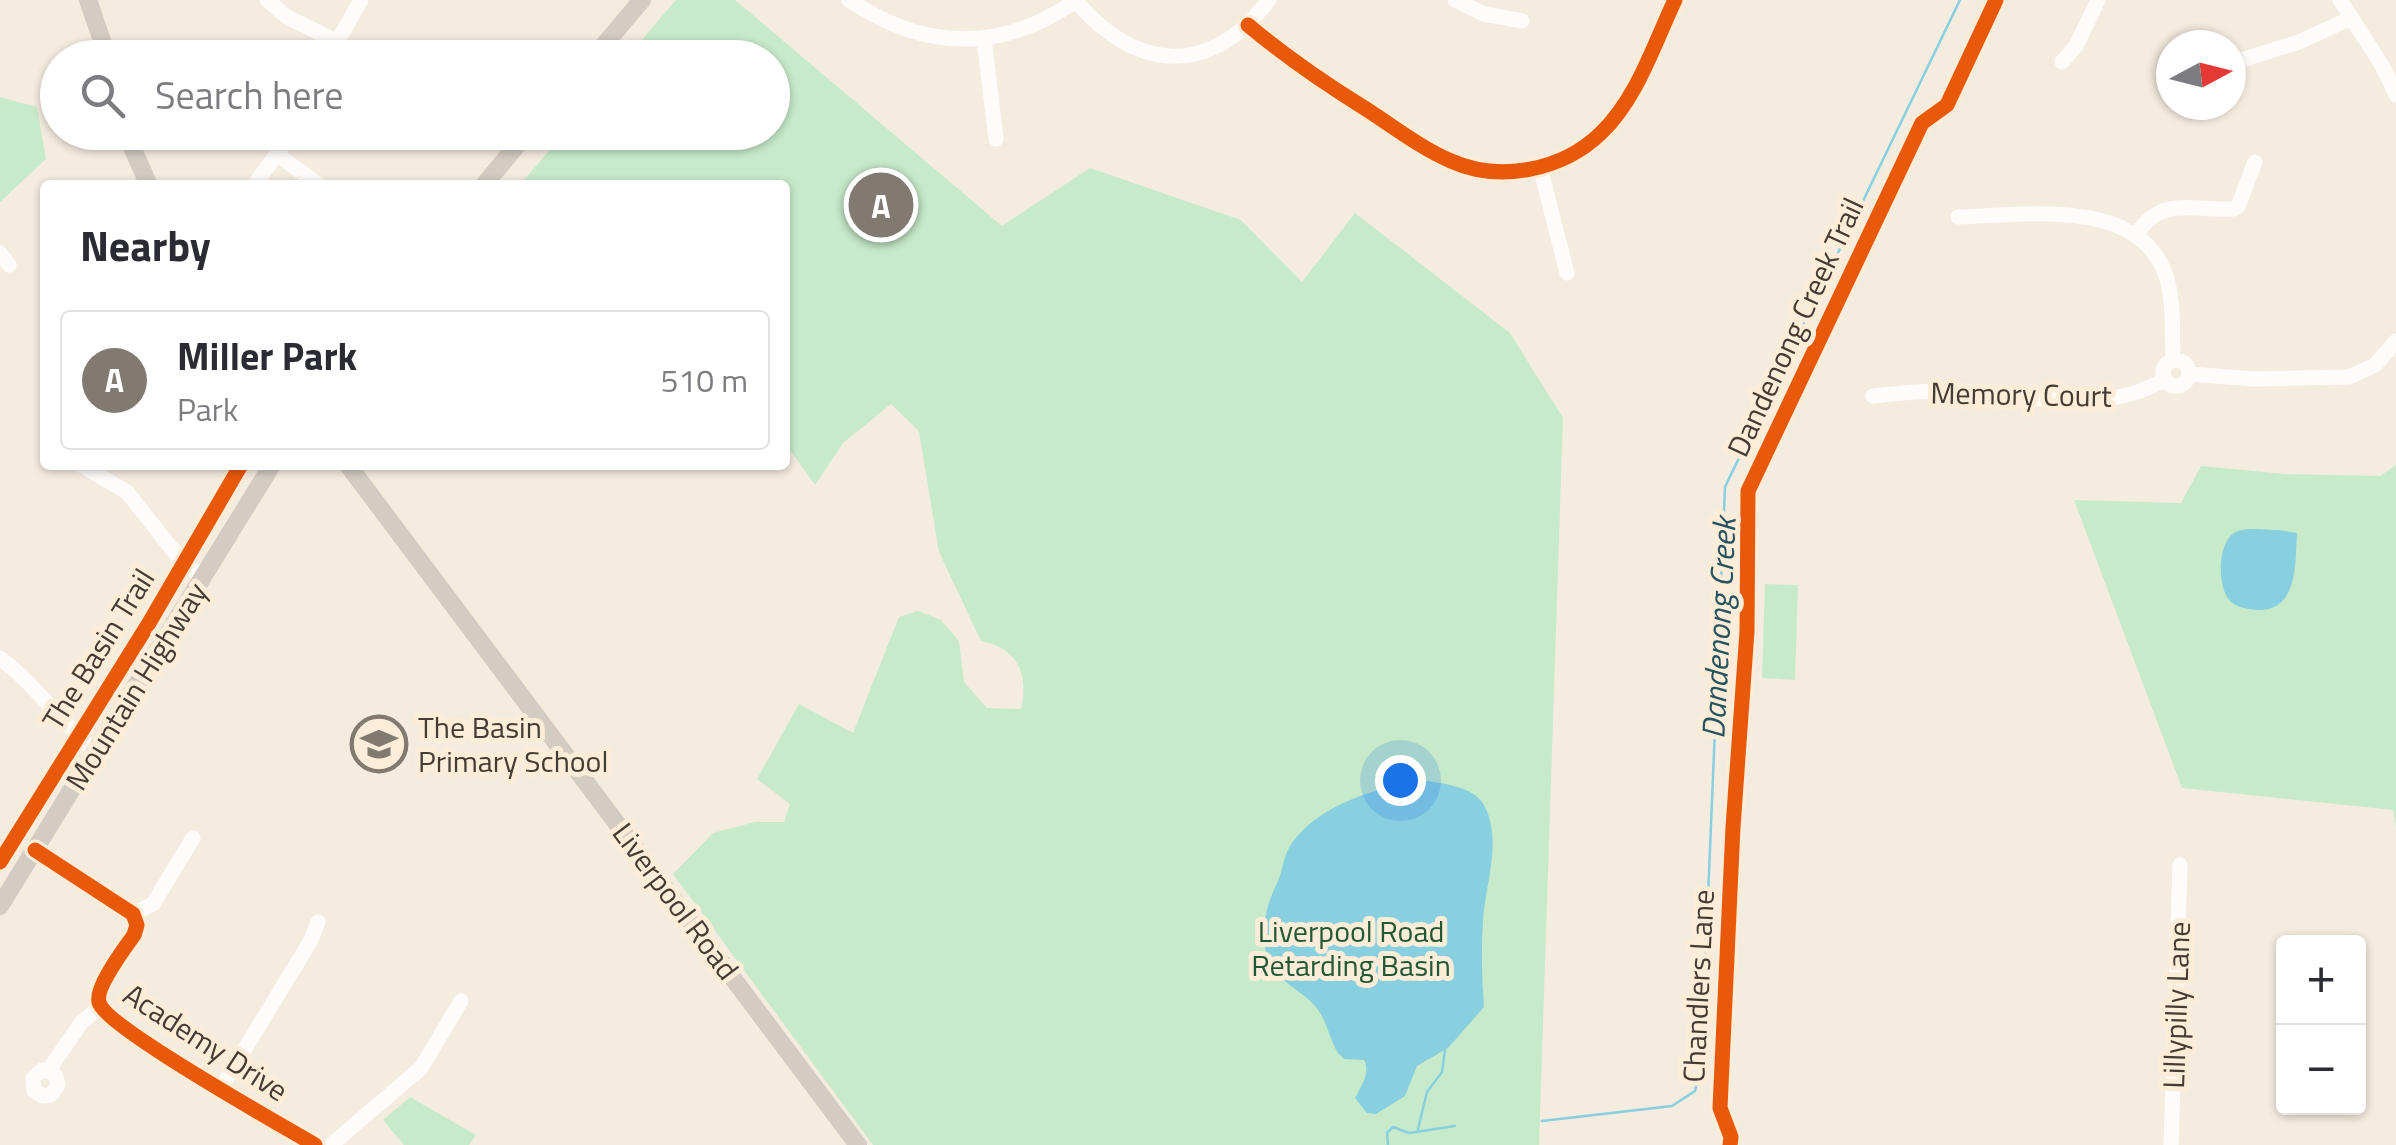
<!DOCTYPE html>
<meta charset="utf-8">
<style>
:root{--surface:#fff;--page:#f2f2f3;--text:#2b2b33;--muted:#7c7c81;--line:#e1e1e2;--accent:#817a70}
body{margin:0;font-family:"Titillium Web",sans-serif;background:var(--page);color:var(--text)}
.controls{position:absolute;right:30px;bottom:30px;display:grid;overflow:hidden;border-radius:10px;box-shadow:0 2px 8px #0004}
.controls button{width:90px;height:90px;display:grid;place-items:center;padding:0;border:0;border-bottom:2px solid var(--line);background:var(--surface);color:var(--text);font:50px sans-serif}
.compass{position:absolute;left:2156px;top:30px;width:90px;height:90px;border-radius:50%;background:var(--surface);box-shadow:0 2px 8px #0004;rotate:83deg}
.you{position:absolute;left:1400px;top:780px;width:35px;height:35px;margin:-25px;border:8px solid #fff;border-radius:50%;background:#1a73e8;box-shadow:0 0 0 15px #1a73e833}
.badge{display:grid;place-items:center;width:65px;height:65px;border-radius:50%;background:var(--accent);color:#fff;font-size:32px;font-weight:700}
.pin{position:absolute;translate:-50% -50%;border:5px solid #fff;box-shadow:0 2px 10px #0006}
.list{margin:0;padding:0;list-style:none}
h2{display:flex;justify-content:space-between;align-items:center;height:130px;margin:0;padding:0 40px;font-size:42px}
h2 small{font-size:32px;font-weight:400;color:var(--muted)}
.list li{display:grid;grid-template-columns:65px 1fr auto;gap:30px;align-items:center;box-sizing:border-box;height:140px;margin:0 20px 20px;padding:0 20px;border:2px solid var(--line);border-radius:10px}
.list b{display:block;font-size:38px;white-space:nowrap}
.list p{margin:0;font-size:32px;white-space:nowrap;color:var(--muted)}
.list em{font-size:32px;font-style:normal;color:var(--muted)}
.icon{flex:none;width:55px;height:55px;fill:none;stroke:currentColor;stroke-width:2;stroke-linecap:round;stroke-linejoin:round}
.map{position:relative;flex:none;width:2396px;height:1145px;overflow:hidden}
.search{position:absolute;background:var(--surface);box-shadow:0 2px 8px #0004;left:40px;top:40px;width:750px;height:110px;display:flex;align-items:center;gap:25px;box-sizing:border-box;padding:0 35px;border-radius:55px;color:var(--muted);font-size:38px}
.panel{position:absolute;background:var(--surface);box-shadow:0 2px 8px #0004;left:40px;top:180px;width:750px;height:290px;border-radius:10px}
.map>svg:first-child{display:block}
.green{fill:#c7eaca}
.water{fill:#88cfdf}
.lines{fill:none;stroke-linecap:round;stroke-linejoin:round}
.stream{stroke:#88cfdf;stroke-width:2.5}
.minor{stroke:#fefcfa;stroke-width:15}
.major{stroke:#d2ccc2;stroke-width:18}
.cycleway-casing{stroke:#fdedd8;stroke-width:21}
.cycleway{stroke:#e8590c;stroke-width:15}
.labels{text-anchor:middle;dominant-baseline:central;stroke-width:10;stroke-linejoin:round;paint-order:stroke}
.street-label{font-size:30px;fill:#423c33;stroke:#fdedd8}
.poi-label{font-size:30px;fill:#423c33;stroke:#fdedd8;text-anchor:start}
.park-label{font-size:30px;fill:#215836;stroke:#fdedd8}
.water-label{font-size:32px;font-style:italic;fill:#25535f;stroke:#fdedd8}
</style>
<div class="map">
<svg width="2396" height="1145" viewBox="0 0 2396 1145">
<rect width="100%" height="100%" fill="#f5ece0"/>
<path class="green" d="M676,0H735L1002,226L1090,168L1241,220L1302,282L1355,213L1510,333L1563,418L1539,1145H873L673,874L713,833L755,822H784L790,804L757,779L799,704L853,733L899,617L918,611L941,620L959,641L964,682L987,708L1021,709C1029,675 1018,648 981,641L939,552L919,431L891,404L843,443L815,485L785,443V185H520L564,133L772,132V58L627,57Z
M0,97L37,107L46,159L0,202Z
M2396,465V826L2393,810L2182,788L2074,500L2181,503L2201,466L2285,474L2380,476Z
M1765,584L1798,585L1795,680L1762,678Z
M410,1097L476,1135L469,1145H404L383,1120Z"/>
<path class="water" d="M2278,530L2297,533C2295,561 2299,608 2261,610C2251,610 2238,608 2231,602C2216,588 2217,538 2238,531C2249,527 2266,530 2278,530Z
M1428,781C1446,784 1474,787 1484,805C1503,841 1485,884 1483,921C1481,950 1482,979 1484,1007L1448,1048L1417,1066L1405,1096L1376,1114L1367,1113L1355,1098C1361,1086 1371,1073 1364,1060L1344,1059L1338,1053C1330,1040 1328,1025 1319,1011C1305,990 1274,982 1267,956C1260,928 1266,906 1278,881C1282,872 1283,861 1287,852C1310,806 1381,785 1428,781Z"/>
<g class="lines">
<path class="stream" d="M1542,1121L1672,1106L1695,1091L1701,1066L1725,487L1960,0
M1418,1129L1427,1092L1442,1072L1445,1050
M1388,1145L1387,1133L1393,1127L1409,1133L1455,1126"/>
<path class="minor" d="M267,0L287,17L336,41
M849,0C925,51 1001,53 1077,0
M1455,0L1484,14L1522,21
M2340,0L2383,67L2396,95
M1076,1C1118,51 1177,78 1236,34C1249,25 1259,12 1269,0
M1248,25C1286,57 1324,83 1366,109C1394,127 1421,148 1451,161C1500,183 1563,170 1601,133C1637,99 1654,44 1675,0
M984,39L996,139
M328,58L361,0
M2242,60L2299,42L2349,19
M2062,62L2076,46L2098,0
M278,155L319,185
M1540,167L1567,273
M254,185L293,132
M1958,217C2025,215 2146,195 2168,283C2174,308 2172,336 2173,361
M2136,235C2161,195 2193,211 2233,209L2238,206L2255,162
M0,253L9,265
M2163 373a13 13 0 1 1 26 0a13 13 0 1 1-26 0Z
M2189,374L2255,379L2349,377L2375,365L2396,341
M1873,396C1901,393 1930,390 1959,391C2025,394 2104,417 2165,379
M81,465L127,492L183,563L203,576
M0,658C36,685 61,723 95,751
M35,850L133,914L137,925L134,935C125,948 95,987 99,1002C104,1026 283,1126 315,1145
M133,914L153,904L193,838
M48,1071L56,1076L58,1085L51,1095L43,1096L34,1091L33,1078L42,1070L48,1071L81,1023L101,1006
M221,1088L310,942L318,922
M331,1145L421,1068L461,1001
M1730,1145L1731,1137L1720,1108L1733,827
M2171,1145L2180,865"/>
<path class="major" d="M88,0L108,58
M593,58L642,0
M125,132L149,185
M484,185L528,132
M348,465L858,1145
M0,906L272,465"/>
<g class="cycleway-casing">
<path id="cycleway" d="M1248,25C1286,57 1324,83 1366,109C1394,127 1421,148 1451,161C1500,183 1563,170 1601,133C1637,99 1654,44 1675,0
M35,850L133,914L137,925L134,935C125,948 95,987 99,1002C104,1026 283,1126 315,1145
M0,862L149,623L241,465
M1730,1145L1731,1137L1720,1108L1733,827L1747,631L1748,491L1922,123L1947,105L1996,0"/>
</g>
<use href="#cycleway" class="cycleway"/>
</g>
<defs>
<g id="school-ring" transform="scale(2.875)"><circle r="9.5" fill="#fdedd8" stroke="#817a70" stroke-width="1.5"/><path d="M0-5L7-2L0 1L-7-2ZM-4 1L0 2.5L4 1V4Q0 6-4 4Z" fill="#817a70"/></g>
</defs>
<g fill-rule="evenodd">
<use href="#school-ring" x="379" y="744"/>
</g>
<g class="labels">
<g class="street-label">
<text transform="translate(1795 327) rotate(-65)">Dandenong Creek Trail</text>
<text transform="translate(2021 394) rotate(1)">Memory Court</text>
<text transform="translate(98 649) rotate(-58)">The Basin Trail</text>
<text transform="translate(136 686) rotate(-58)">Mountain Highway</text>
<text transform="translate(676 901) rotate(53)">Liverpool Road</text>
<text transform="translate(1698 986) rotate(-87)">Chandlers Lane</text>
<text transform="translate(2176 1005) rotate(-88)">Lillypilly Lane</text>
<text transform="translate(206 1042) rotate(33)">Academy Drive</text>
</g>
<g class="poi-label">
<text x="418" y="727">The Basin<tspan x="418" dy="34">Primary School</tspan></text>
</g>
<g class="park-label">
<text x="1351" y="931">Liverpool Road<tspan x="1351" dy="34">Retarding Basin</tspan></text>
</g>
<g class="water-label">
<text transform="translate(1718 628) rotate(-87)">Dandenong Creek</text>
</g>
</g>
</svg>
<div class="controls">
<button>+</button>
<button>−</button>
</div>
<svg class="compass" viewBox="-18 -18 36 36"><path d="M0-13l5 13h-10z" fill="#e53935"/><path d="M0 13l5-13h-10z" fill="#7c7c81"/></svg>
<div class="you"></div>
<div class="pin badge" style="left:881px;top:205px">A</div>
<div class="search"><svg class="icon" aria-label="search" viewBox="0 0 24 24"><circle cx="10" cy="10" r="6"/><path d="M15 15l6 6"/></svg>Search here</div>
<section class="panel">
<h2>Nearby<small></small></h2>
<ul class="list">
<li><span class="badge">A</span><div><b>Miller Park</b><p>Park</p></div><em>510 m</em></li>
</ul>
</section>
</div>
